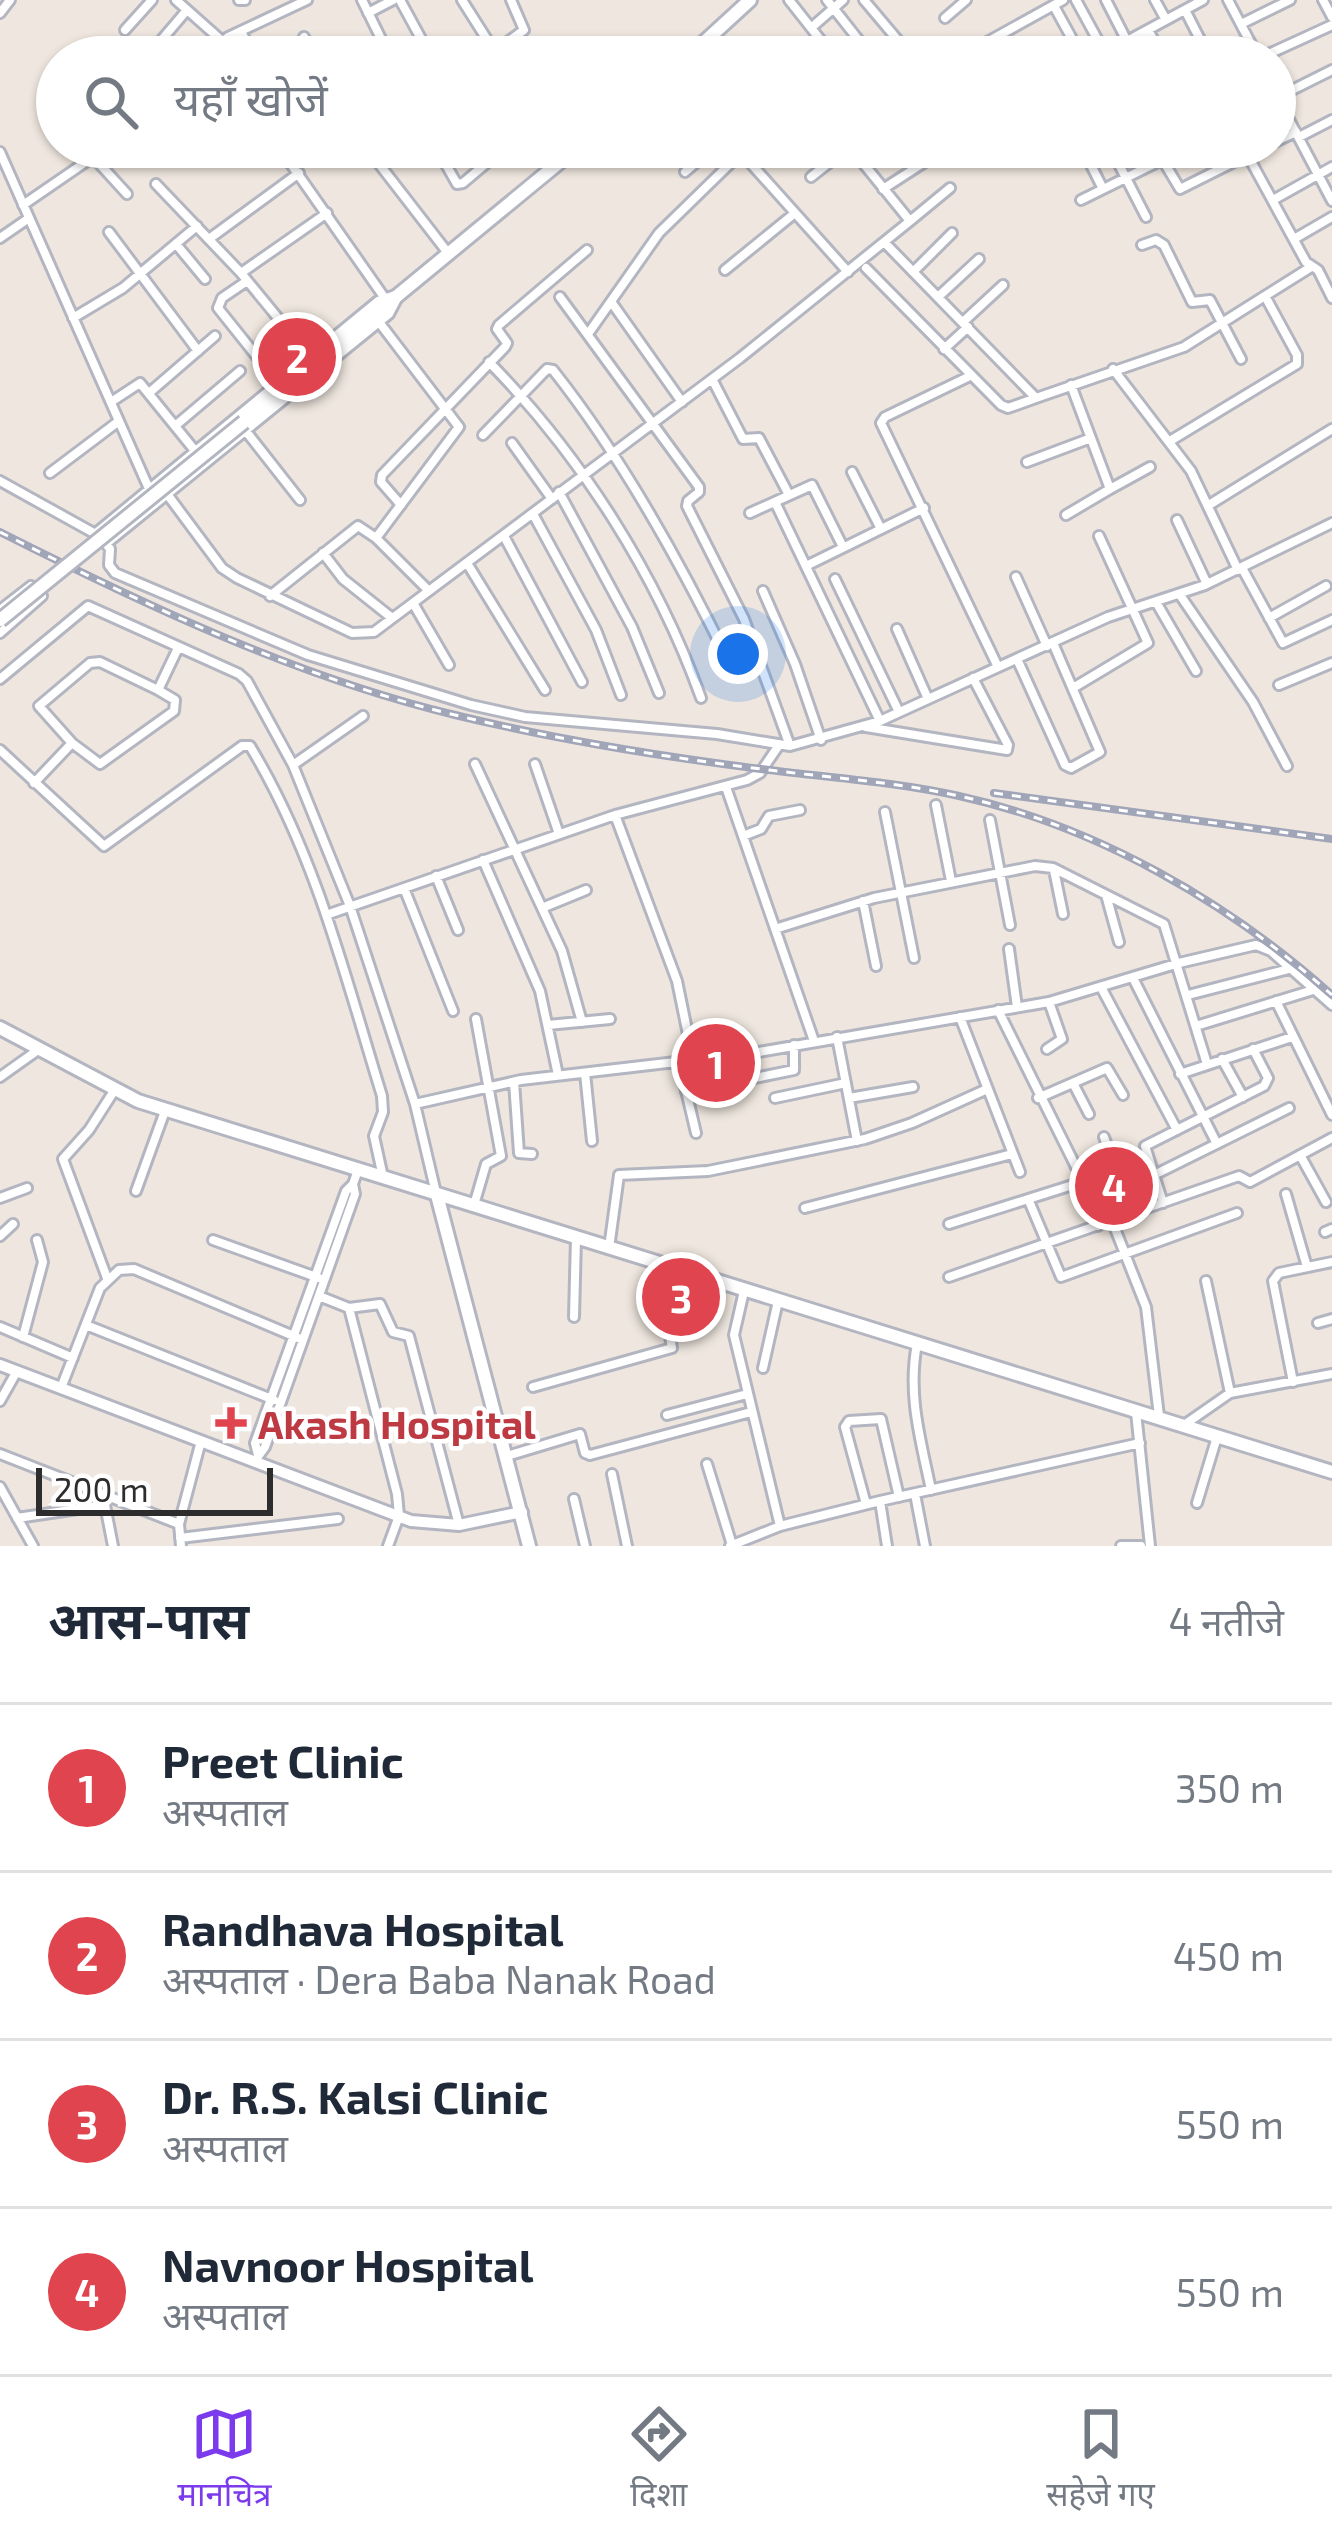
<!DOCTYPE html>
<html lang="hi">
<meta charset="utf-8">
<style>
:root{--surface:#fff;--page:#f6f6f7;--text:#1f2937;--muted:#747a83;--line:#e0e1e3;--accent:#7c3aed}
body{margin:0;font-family:"Exo 2","Noto Sans Devanagari",sans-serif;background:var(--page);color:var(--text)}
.scale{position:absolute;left:36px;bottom:30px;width:237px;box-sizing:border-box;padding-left:12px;border:6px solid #2d2d2d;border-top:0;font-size:33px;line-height:42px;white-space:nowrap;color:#2d2d2d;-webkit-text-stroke:9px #fff;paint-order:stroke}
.you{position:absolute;left:738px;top:654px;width:42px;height:42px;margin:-30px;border:9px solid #fff;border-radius:50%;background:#1a73e8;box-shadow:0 0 0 18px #1a73e833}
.badge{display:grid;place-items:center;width:78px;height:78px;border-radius:50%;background:var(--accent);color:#fff;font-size:39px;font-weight:700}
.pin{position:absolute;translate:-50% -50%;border:6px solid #fff;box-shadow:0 3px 12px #0006}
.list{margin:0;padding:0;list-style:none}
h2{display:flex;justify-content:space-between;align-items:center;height:156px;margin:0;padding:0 48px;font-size:51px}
h2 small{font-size:39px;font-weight:400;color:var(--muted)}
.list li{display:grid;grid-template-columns:78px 1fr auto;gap:36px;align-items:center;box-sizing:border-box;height:168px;padding:0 48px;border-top:3px solid var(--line)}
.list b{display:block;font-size:45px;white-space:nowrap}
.list p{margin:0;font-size:39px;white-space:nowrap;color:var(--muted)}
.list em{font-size:39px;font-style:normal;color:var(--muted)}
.icon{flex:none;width:66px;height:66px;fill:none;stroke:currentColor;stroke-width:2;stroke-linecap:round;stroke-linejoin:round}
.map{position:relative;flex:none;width:1332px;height:1546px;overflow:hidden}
.search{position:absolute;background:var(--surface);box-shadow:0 3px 9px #0004;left:36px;right:36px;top:36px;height:132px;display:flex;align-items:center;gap:30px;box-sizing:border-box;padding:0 42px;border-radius:66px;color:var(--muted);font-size:45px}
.sheet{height:828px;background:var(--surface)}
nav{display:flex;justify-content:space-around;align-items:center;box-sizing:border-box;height:168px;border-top:3px solid var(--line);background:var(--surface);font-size:33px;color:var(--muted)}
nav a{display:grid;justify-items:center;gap:6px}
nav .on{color:var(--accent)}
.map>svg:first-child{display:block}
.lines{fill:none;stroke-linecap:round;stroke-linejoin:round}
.minor-casing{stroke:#b3b6c1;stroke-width:14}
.tertiary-casing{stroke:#b3b6c1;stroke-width:16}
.secondary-casing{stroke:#b3b6c1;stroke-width:18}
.minor{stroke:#fff;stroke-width:8}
.tertiary{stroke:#fff;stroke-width:10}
.secondary{stroke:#fff;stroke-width:12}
.rail-casing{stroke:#a1a5b8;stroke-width:8}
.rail{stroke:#fff;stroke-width:3;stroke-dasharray:9;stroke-linecap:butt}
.secondary-bridge-casing{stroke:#b3b6c1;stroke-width:18;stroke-linecap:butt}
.secondary-bridge{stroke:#fff;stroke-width:12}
.health-dot{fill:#e0444e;stroke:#fff;stroke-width:4.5}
.labels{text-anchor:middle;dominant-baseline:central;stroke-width:9;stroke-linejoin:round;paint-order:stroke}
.health-label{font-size:39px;font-weight:bold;fill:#be3a42;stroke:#fff;text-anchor:start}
</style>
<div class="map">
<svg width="1332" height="1546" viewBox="0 0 1332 1546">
<rect width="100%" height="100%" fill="#efe7df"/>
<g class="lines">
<g class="minor-casing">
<path id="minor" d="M176,0L221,40
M239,0H245
M362,0L390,57
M400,0L431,57
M462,0L498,57
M789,0L834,57
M827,0L872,57
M864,0L912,57
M1076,0L1107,57
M1106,0L1135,57
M1155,0L1166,20
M1228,0L1258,57
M1323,0L1332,17
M1054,6L1082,57
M1185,10L1209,57
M0,13L10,0
M368,13L393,0
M945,18L966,0
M1241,24L1290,0
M811,28L843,0
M125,30L152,0
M1148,30L1163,57
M241,32L255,57
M304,37L315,57
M1127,41L1203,0
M147,57L187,10
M204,57L228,37L307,0
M487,57L524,30L511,0
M793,57L820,39
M960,57L1063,0
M1049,57L1075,43
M1262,57L1332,25
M1275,93L1332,201
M1276,98L1332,70
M1299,137L1332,120
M1275,142L1296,132
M143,147L152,154L162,147
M279,147L384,297
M366,147L448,253
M436,147L457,184L463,183L495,156
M736,147L848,272
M1082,147L1103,189
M1110,147L1146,217
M1155,147L1180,189L1264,147
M0,152L150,491
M1159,153L1172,147
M1247,154L1306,262L1318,270L1332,298
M378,163L399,147
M685,172L714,147
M811,177L849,147
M156,184L241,273L310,357
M883,189L948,147
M1081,200L1162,160
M1273,200L1332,167
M23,205L90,159L96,160L127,194
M910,221L950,188
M109,232L198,351
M0,238L29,218
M209,239L299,173
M1294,239L1332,217
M885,243L1036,398L1184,347L1311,267
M176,244L205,279
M1142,245L1156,240L1164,245L1192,302L1210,300L1241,359
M866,268L1001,405L1008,408L1036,398
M725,270L795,213
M913,272L952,233
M241,273L327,213
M247,281L222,298L218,308L278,383
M560,297L699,487V492L688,501L687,506L744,619L790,746
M938,297L979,259
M612,303L682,402
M73,318L123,288L197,226
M963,322L1003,285
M588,334L659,233L741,153
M944,349L968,327
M489,362C581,456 657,575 701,698
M1113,369L1191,471L1238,570
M970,376L885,417L881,423L998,667
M712,379L743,439L759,438L789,495
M149,393L215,336
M111,402L140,383L196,452
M175,426L240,371
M245,430L300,500
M483,435L547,369L553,370C622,457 679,560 728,660
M1170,441L1297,364V355L1265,296
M512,443L552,499
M1027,462L1091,438
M852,472L881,529
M50,473L119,421
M0,481L101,537L110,549L109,565L115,573L308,655L471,705L525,717L717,734L790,746L880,721L1108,617L1205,585L1332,523
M1110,489L1150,467
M559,492L632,627L659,693
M167,494L222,568L237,578L352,633L374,632L740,358L910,221L850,147
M775,502L880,721
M401,505L381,482L382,475L505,347L507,343L497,329L499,325L587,250
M1209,505L1332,429
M750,513L812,485L843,547
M533,514L596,630L621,695
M1066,515L1110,489L1071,385
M1177,520L1207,584
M96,533L378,301L398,294
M504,536L582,682
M376,538L459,427L379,322
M107,543L389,314L399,295
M323,553L343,579L392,618
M467,563L545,690
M806,566L924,508
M1242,568L1283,643L1332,620
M1016,577L1047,646
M835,579L899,712
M763,591L795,664L821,740
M1180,595L1253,702L1287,766
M270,596L358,526L376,538L429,591
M1156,602L1196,671
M413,603L449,665
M0,610L31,586L42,596L0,633
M1269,618L1326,586
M897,629L928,699
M1017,659L1065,765L1071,768L1100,752L1053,643
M0,679L88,606L239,674L247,681L293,765L350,906L415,1104L436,1193
M1279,685L1332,663
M1073,688L1148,643L1099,536
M866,727L1007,750L1008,745L973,678
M72,743L39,706L90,663L100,662L158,690
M0,750L104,846L242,746H250C316,855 345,976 382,1096L383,1112L374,1136L383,1177
M475,764L562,951L582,1022
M535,764L559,834
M293,765L363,716
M34,783L72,743L100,764L174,711L175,700L158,690L178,648
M726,787L814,1041
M936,805L951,881
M885,812L914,958
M615,815L677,981L693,1059
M990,820L1010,925
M743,836L761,829L769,816L800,810
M483,860L540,991L558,1075
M1054,870L1063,914
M436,876L458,930
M404,888L453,1011
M1106,895L1119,942
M863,901L876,966
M542,908L586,890
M329,914L615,815L747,780L760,773L779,745
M775,929L874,898L1035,866L1053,868L1164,924L1207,1064
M1009,949L1017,1007
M1133,978L1217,1144
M1102,989L1177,1130
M1188,995L1289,969
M1276,1001L1332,1115
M998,1010L1079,1173L1098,1226
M960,1017L1020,1172
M548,1025L610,1019
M1196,1026L1313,990
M837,1037L857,1141
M1047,1049L1062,1039L1049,1002
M1222,1059L1243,1097
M679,1061L696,1133
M585,1073L592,1141
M1180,1074L1292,1037
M0,1077L38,1050
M514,1082L519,1153L532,1154
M1073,1083L1089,1114
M686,1092L794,1070V1045
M775,1098L846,1083
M849,1098L913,1087
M1038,1098L1107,1068L1123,1095
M415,1104L521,1080L753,1053L1049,1002L1179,963L1256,945L1271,951L1332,1005
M1104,1137L1131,1214
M1300,1155L1326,1202
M1156,1174L1289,1108
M136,1191L165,1111
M1286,1194L1307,1267
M0,1198L27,1188
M1029,1201L1061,1277L1237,1213
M1163,1203L1145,1146L1264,1086L1268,1078L1253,1049
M474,1205L486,1164L501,1156L476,1019
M805,1208L1012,1154
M1112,1221L1146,1307L1159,1416
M949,1224L1082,1182
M1325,1232L1332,1229
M0,1236L13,1224
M213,1240L319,1278
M609,1248L619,1175L708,1171L865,1139L912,1123L985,1090
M949,1277L1239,1176L1250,1182L1332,1138
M107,1278L63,1159L89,1130L114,1091
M1206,1281L1230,1393
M744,1291L734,1335L780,1526
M319,1296L349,1308L397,1494L399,1516L388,1546
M349,1308L380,1304L393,1332L409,1336L459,1525
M574,1317L576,1238
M1318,1323L1332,1319
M86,1325L274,1400
M0,1327L73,1358
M23,1337L43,1262L37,1240
M917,1344C907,1395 921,1441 931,1490
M763,1368L778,1301
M1293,1382L1273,1281L1279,1273L1332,1262
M533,1387L672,1348L664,1300L667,1267
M61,1388L100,1288L119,1270L134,1269L303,1340
M0,1401L17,1371
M1136,1412L1150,1546
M667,1415L747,1394
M1184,1425L1230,1393L1332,1374
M0,1454L179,1524
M258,1455L255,1443L346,1191L353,1184L358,1170
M507,1456L580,1434L585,1453L590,1455L751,1412
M257,1458L265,1447L355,1194L353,1184
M707,1464L732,1545
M612,1474L627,1546
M0,1487L33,1546
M915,1494L925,1546
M574,1499L585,1546
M104,1500L113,1546
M880,1501L887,1546
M1197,1503L1217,1437
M866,1504L845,1427L849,1421L881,1419L899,1497
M17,1518L105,1505
M180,1538L338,1519
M181,1546L179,1524L201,1441
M730,1546L780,1526L880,1501L1140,1443
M1121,1546H1141"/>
</g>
<g class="tertiary-casing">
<path id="tertiary" d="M0,1365L411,1521L459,1525L522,1512"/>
</g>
<g class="secondary-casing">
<path id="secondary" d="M688,57L750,0
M244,422L578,147
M0,1028L138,1101L1332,1472
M437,1195L529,1546"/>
</g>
<use href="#minor" class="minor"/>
<use href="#tertiary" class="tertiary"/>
<use href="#secondary" class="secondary"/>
<g class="rail-casing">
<path id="rail" d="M0,532C145,605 297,677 455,715C558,740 664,757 769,770C832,778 897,782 959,796C1096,826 1228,902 1332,995
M994,793L1332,839"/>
</g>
<use href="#rail" class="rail"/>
<g class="secondary-bridge-casing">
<path id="secondary-bridge" d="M0,620L244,422"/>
</g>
<use href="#secondary-bridge" class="secondary-bridge"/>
</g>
<path class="health-dot" d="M225 1405h12v12h12v12h-12v12h-12v-12h-12v-12h12z"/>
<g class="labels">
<g class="health-label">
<text x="258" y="1423">Akash Hospital</text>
</g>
</g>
</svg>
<div class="scale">200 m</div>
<div class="you"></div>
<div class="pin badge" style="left:716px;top:1063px;background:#e0444e">1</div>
<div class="pin badge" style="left:297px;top:357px;background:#e0444e">2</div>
<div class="pin badge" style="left:681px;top:1297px;background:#e0444e">3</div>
<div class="pin badge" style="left:1114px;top:1186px;background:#e0444e">4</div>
<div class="search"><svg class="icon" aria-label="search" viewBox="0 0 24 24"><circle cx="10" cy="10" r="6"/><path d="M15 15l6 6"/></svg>यहाँ खोजें</div>
</div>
<section class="sheet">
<h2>आस-पास<small>4 नतीजे</small></h2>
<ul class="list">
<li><span class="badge" style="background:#e0444e">1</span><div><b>Preet Clinic</b><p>अस्पताल</p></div><em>350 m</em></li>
<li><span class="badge" style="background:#e0444e">2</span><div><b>Randhava Hospital</b><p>अस्पताल · Dera Baba Nanak Road</p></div><em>450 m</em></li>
<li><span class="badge" style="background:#e0444e">3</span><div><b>Dr. R.S. Kalsi Clinic</b><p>अस्पताल</p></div><em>550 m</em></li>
<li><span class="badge" style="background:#e0444e">4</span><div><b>Navnoor Hospital</b><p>अस्पताल</p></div><em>550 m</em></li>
</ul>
</section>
<nav>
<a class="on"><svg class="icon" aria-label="map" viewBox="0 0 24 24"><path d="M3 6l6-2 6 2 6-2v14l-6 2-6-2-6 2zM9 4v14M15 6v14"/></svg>मानचित्र</a>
<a><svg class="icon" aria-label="directions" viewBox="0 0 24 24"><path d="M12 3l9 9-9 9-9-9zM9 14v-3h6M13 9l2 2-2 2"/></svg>दिशा</a>
<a><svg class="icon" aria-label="saved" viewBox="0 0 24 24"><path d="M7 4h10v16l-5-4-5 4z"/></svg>सहेजे गए</a>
</nav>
